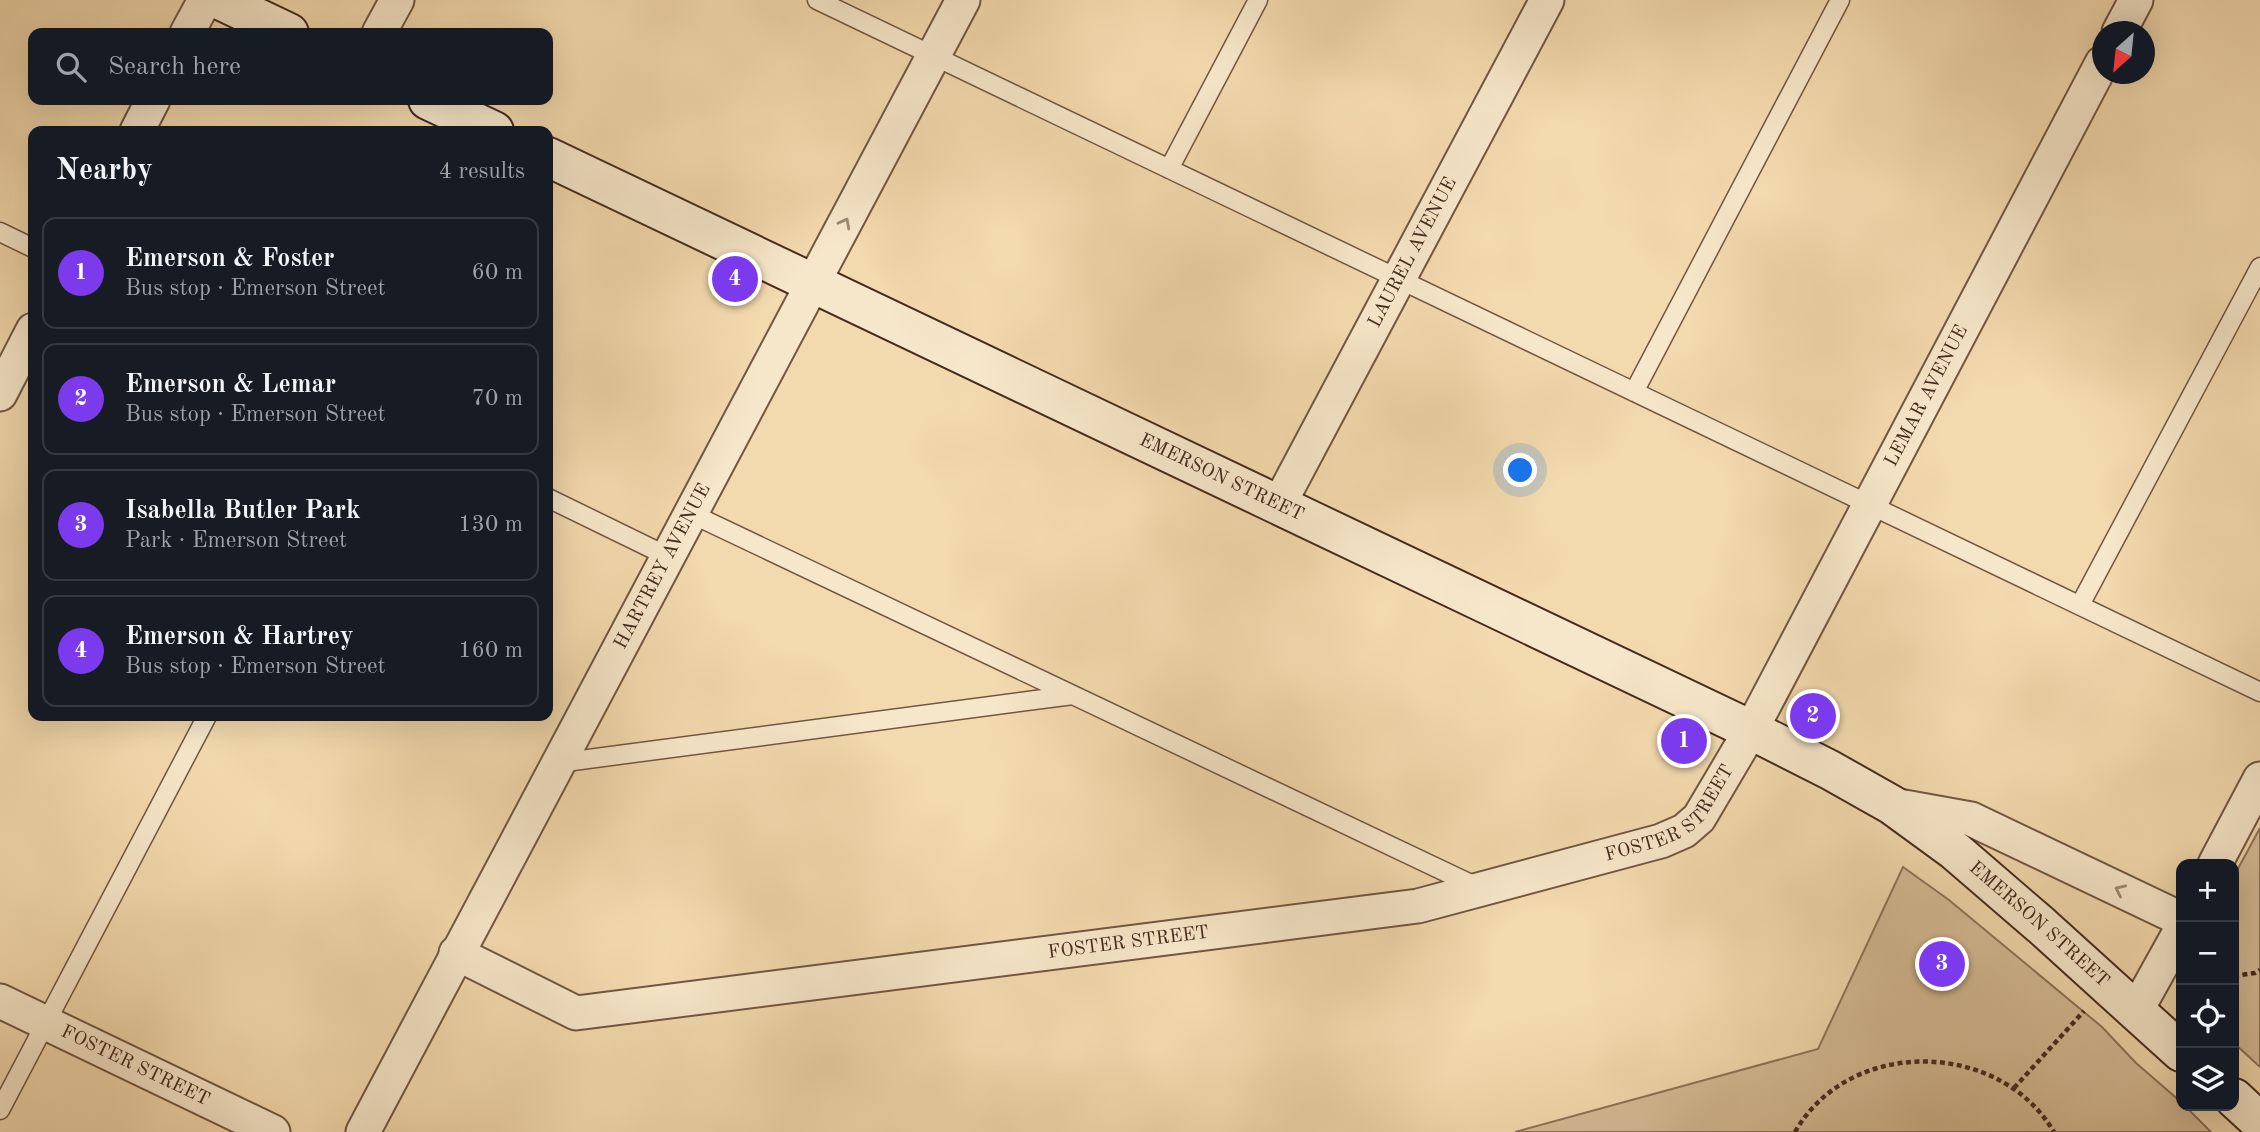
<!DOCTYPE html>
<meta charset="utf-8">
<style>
:root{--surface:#171b24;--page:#20242c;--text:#f1f3f6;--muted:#9ea1a6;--line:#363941;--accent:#7c3aed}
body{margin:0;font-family:"Old Standard TT",serif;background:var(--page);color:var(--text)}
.controls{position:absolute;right:21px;bottom:21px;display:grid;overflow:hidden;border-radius:14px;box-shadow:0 7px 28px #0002}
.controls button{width:63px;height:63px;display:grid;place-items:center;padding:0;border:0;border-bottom:2px solid var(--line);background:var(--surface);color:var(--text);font:35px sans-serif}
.compass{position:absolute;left:2092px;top:21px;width:63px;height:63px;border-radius:50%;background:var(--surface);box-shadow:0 7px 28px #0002;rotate:207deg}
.you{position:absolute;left:1521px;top:471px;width:24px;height:24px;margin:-18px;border:5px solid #fff;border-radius:50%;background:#1a73e8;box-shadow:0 0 0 10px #1a73e833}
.badge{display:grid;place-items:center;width:46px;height:46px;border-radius:50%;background:var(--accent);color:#fff;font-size:23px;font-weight:700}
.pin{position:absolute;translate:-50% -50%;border:4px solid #fff;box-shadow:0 2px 7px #0006}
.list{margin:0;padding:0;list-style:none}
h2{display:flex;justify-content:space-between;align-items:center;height:91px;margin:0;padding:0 28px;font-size:30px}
h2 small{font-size:23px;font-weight:400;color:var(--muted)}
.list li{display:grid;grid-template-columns:46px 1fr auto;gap:21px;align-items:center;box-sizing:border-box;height:112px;margin:0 14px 14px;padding:0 14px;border:2px solid var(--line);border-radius:14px}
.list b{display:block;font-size:26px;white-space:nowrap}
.list p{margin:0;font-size:23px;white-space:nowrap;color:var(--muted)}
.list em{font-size:23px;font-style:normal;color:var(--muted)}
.icon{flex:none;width:38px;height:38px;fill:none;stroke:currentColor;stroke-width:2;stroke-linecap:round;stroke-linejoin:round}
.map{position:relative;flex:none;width:2260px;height:1132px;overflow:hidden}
.search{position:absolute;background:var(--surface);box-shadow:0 7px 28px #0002;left:28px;top:28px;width:525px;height:77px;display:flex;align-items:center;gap:18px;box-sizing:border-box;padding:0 24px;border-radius:14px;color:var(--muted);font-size:26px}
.panel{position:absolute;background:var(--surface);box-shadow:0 7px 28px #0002;left:28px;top:126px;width:525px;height:595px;border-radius:14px}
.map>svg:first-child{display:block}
.green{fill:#d6bc96;stroke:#8e735a;stroke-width:2}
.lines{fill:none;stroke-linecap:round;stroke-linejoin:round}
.service-casing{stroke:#715643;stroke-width:21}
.minor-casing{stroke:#715643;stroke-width:37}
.secondary-casing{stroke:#462a1f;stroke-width:42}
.path{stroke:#462a1f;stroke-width:4.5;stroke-dasharray:5 3.5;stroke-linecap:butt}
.service{stroke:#f7e7ca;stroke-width:18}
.minor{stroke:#f7e7ca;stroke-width:33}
.secondary{stroke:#f7e7ca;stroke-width:38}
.oneway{stroke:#9e8874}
.labels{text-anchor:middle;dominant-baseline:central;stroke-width:5;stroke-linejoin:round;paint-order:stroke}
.street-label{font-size:19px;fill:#462a1f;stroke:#f7e7ca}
</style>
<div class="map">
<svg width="2260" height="1132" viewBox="0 0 2260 1132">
<rect width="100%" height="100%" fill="#f3daae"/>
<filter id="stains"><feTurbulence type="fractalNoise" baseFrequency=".00286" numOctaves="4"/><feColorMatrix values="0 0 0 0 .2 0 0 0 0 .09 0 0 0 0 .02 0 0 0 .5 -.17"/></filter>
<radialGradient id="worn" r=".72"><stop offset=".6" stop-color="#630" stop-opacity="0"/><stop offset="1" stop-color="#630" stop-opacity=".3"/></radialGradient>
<path class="green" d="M2260,828V1067L2234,1043V876Z
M1903,867L1949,900L2102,1027L2136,1063L2181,1102V1106H2185L2211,1132H1515L1818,1049Z"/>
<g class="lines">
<g class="service-casing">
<path id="service" d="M817,0L2260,692
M1169,169L1258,0
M0,232L33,248
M1634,392L1840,0
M548,498L669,557
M692,514L1477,887
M2080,605L2260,267
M558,763L1073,695
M0,1110L207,716"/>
</g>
<g class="minor-casing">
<g id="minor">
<path d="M2119,32L2136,0"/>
<path d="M187,33L205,0"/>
<path d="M379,33L397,0"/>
<path d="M137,131L153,100"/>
<path d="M0,394L33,330"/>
<path id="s1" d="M1278,506L1547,0"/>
<path d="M1893,805L1971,819L2181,919"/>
<path d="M2215,864L2260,779"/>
<path id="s2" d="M456,953L576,1013L1418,906L1661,841L1684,831L1699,818L1751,730L2102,63"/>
<path id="s3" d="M0,1001L273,1132"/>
<path d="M2136,1011L2181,930"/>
<path id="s4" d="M363,1132L963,0"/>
</g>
</g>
<g class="secondary-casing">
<g id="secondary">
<path d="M220,0L289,33"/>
<path d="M428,100L494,131"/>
<path id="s5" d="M548,157L1751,730L1830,770L1892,805L1955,851L2042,926L2181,1052"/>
<path d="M2234,1098L2260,1122"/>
</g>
</g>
<path class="path" d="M2234,976L2255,973L2260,970
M2014,1088L2084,1011
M1795,1132C1849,1037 1999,1039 2054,1132"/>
<use href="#service" class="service"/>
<use href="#minor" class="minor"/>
<use href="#secondary" class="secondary"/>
</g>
<defs><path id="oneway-chevron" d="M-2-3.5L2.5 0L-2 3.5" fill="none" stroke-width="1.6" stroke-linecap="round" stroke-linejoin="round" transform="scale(1.75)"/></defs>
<g class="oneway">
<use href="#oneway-chevron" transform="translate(845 223) rotate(-62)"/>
<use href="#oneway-chevron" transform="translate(2120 890) rotate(-155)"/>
</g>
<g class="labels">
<g class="street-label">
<text stroke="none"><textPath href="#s1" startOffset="287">LAUREL AVENUE</textPath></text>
<text stroke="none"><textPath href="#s2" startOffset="1759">LEMAR AVENUE</textPath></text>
<text stroke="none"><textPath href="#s5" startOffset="746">EMERSON STREET</textPath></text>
<text stroke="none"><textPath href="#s4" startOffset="640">HARTREY AVENUE</textPath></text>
<text stroke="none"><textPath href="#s2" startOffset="1258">FOSTER STREET</textPath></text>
<text stroke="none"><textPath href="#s5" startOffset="1682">EMERSON STREET</textPath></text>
<text stroke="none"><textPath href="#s2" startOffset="691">FOSTER STREET</textPath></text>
<text stroke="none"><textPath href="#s3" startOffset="150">FOSTER STREET</textPath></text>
</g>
</g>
<rect width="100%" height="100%" filter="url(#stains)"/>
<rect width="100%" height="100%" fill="url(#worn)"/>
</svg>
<div class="controls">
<button>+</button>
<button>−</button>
<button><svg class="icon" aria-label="locate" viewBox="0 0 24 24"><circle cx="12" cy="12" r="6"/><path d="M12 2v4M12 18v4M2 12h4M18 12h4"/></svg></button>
<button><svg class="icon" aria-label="layers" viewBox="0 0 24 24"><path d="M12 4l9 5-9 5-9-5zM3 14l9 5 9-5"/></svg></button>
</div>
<svg class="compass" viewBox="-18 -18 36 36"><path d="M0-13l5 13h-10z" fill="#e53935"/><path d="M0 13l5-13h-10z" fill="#9ea1a6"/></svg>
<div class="you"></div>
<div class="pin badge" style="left:1684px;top:741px">1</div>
<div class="pin badge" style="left:1813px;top:716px">2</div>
<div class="pin badge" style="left:1942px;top:964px">3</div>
<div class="pin badge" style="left:735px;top:279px">4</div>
<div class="search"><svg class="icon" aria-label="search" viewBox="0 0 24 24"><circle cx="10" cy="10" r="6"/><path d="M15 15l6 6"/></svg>Search here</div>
<section class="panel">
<h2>Nearby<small>4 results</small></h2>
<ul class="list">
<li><span class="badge">1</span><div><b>Emerson &amp; Foster</b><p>Bus stop · Emerson Street</p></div><em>60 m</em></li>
<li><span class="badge">2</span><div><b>Emerson &amp; Lemar</b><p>Bus stop · Emerson Street</p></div><em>70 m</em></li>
<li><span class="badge">3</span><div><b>Isabella Butler Park</b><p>Park · Emerson Street</p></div><em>130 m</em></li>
<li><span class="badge">4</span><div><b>Emerson &amp; Hartrey</b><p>Bus stop · Emerson Street</p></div><em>160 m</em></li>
</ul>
</section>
</div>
